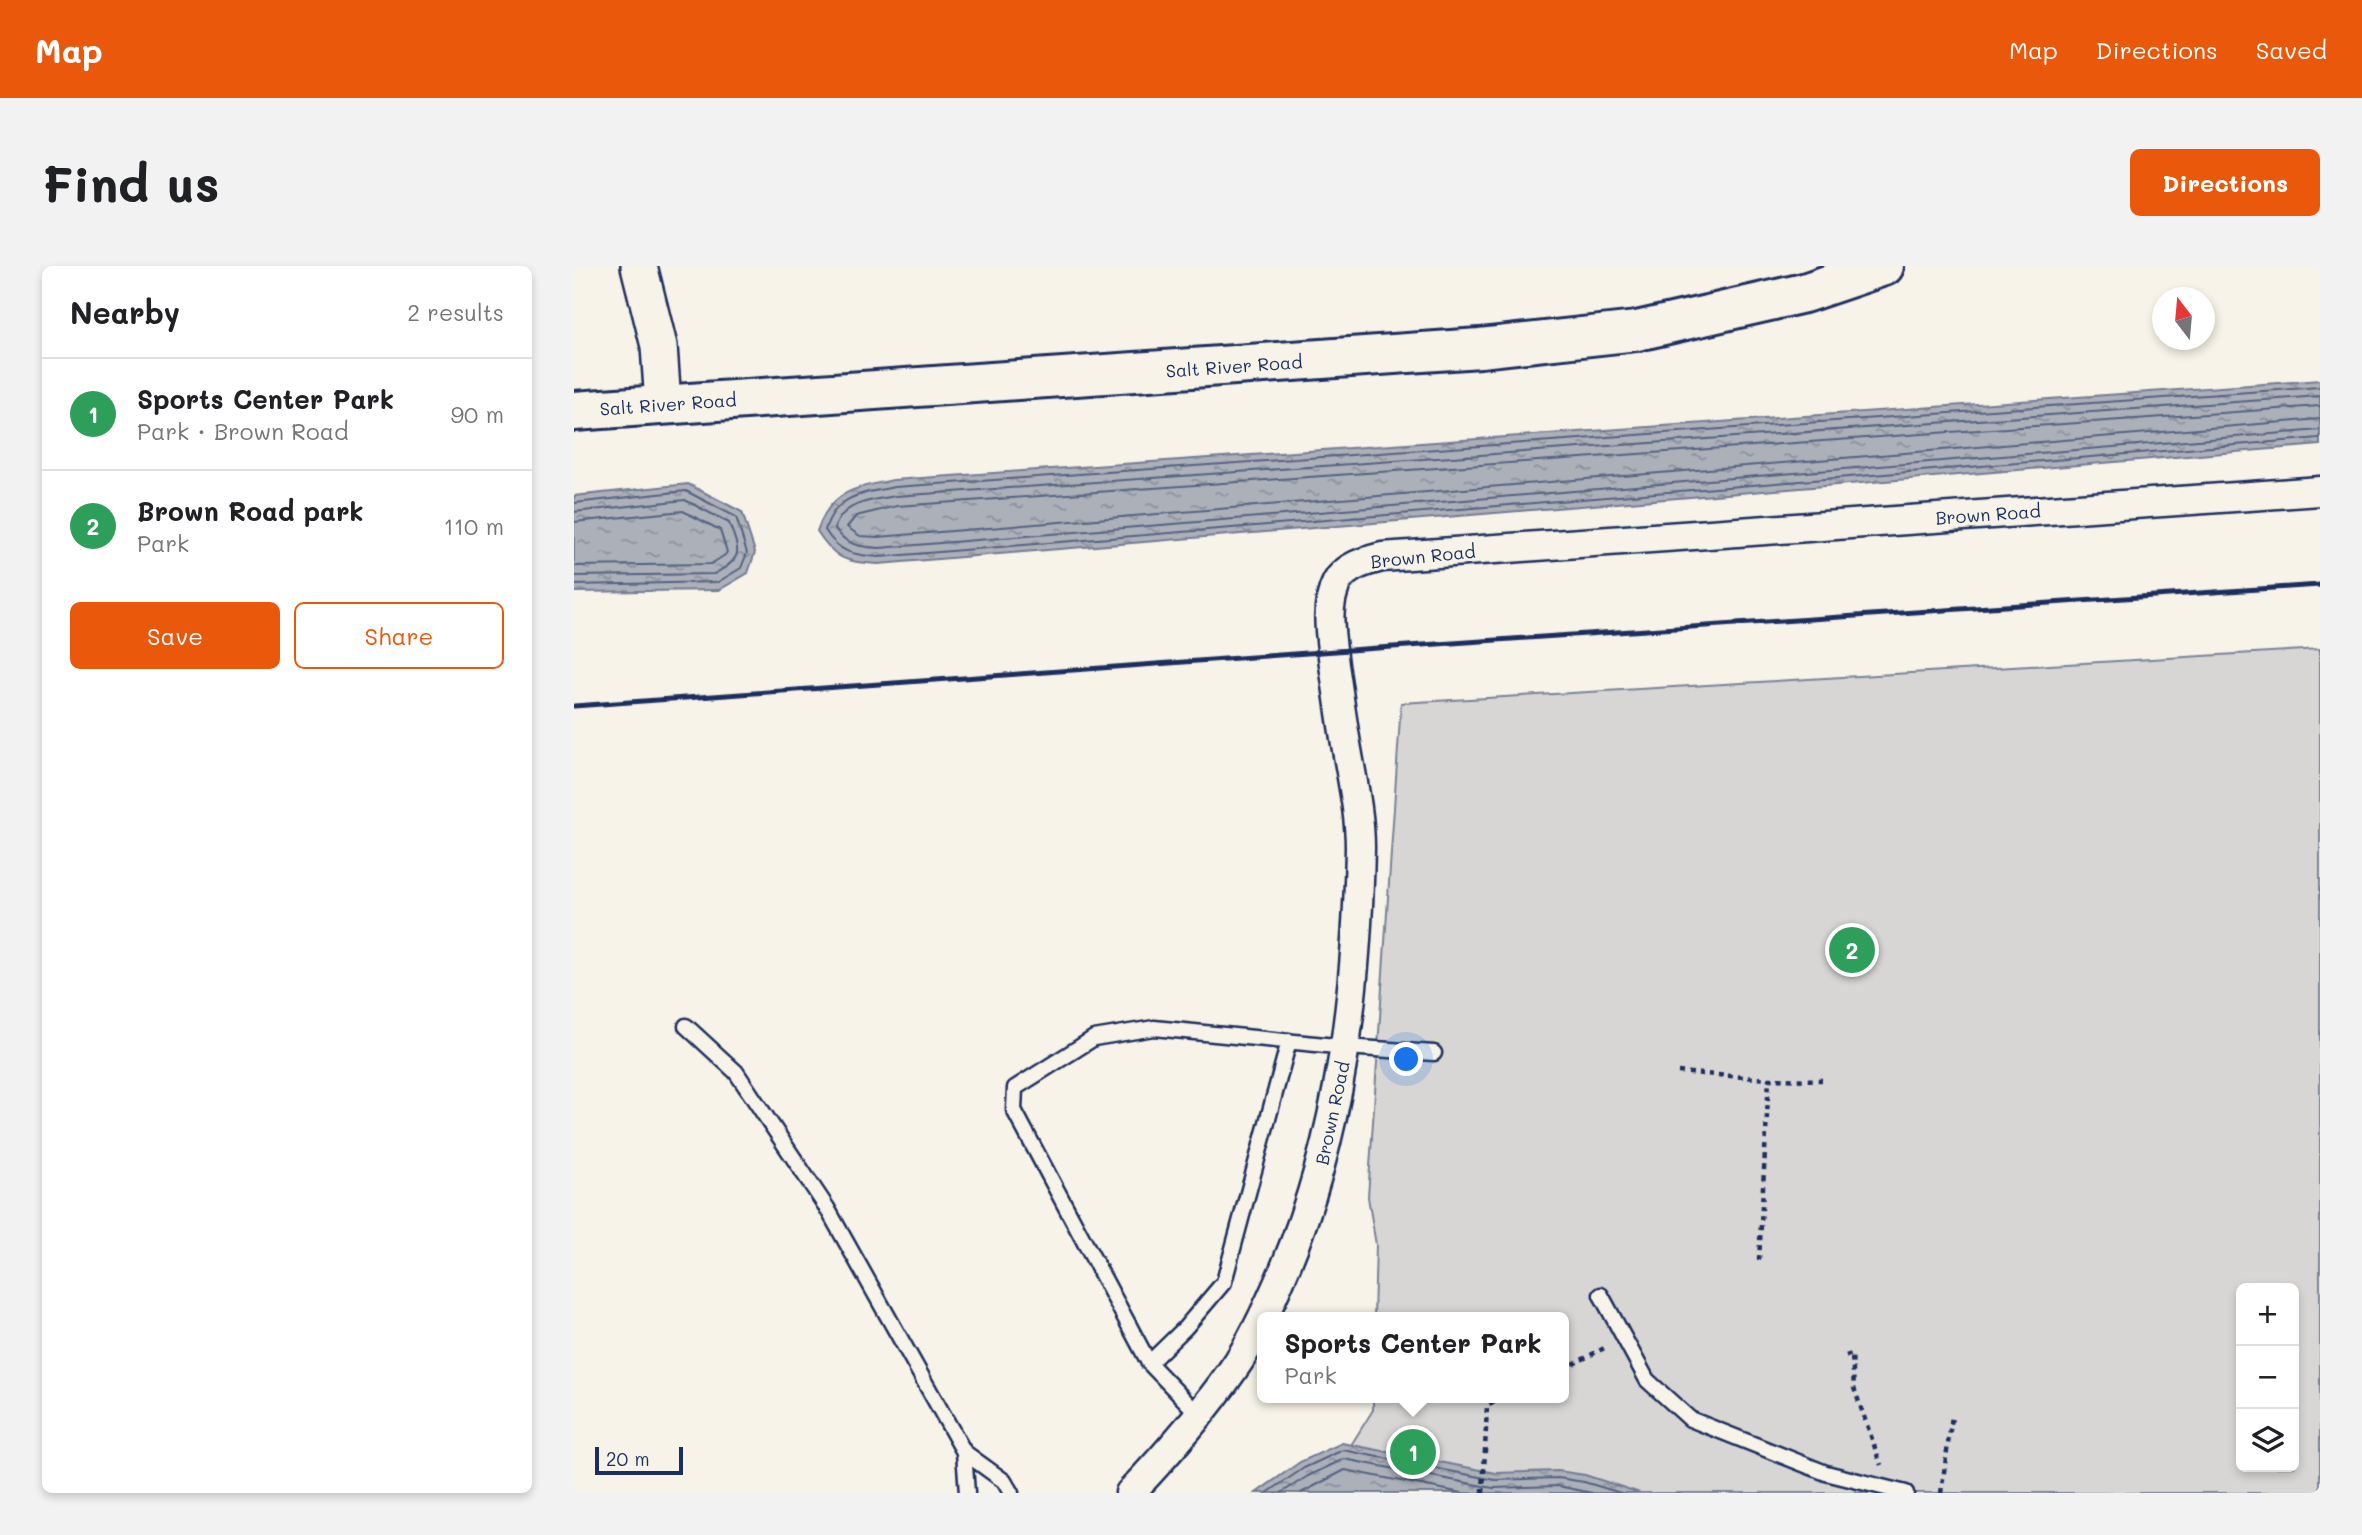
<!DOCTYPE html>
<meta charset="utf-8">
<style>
:root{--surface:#fff;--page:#f2f2f2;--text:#202124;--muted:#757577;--line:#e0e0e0;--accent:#ea580c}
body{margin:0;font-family:Mali,sans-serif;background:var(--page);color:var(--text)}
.controls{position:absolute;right:21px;bottom:21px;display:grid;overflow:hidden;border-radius:10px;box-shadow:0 4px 10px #0003}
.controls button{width:63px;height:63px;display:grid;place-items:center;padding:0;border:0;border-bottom:2px solid var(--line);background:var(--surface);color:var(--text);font:35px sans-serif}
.compass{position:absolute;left:1578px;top:21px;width:63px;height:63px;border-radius:50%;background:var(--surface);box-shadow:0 4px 10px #0003;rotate:344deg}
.scale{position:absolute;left:21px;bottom:18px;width:88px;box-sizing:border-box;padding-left:7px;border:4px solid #1b2f5e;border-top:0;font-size:19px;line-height:24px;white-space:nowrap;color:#1b2f5e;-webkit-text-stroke:5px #f7f3e8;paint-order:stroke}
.you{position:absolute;left:833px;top:794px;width:24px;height:24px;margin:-18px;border:5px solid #fff;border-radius:50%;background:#1a73e8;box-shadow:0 0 0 10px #1a73e833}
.badge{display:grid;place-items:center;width:46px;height:46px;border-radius:50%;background:var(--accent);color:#fff;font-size:23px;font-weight:700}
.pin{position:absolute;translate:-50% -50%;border:4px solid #fff;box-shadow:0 2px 7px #0006}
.popup{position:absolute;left:683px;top:1046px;width:312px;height:91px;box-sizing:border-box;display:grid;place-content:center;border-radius:10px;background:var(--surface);filter:drop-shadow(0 2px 5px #0005);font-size:23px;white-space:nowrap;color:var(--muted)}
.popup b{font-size:26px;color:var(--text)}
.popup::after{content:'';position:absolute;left:50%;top:100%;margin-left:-14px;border:14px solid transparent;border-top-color:var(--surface)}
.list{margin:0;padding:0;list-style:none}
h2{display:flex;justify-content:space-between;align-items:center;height:91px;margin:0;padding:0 28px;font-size:30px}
h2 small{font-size:23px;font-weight:400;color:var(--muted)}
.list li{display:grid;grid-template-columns:46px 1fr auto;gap:21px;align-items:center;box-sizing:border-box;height:112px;padding:0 28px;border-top:2px solid var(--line)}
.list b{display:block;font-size:26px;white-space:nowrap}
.list p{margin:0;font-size:23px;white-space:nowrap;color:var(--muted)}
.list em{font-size:23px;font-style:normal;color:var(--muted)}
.actions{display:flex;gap:14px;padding:21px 28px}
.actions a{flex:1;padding:16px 0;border:2px solid var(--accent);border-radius:10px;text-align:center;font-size:24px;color:var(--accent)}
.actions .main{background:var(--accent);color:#fff}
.icon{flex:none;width:38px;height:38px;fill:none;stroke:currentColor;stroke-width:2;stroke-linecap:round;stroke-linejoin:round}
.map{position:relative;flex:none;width:1746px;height:1227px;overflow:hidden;border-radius:10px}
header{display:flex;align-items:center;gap:42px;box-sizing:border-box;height:98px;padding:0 35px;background:var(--accent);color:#fff}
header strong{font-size:33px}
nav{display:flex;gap:38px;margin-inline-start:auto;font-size:24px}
.intro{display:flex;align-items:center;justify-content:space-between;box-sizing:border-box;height:168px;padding:0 42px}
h1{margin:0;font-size:49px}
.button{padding:18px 32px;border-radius:10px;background:var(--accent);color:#fff;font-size:24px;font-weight:700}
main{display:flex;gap:42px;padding:0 42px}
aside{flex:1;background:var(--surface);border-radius:10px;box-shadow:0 4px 10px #0003}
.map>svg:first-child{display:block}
.park{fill:#d7d6d4;stroke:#798299;stroke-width:2;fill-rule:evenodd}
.water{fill:url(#water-ripples);stroke:#727c95;stroke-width:2}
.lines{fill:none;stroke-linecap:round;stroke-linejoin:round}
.shore{stroke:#556382;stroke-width:2}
.service-casing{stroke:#1b2f5e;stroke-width:19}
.minor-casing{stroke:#1b2f5e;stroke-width:33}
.tertiary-casing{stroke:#1b2f5e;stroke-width:40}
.secondary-casing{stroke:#1b2f5e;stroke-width:44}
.path{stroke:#1b2f5e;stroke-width:4.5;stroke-dasharray:5 5;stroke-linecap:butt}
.service{stroke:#f7f3e8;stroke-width:14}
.minor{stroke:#f7f3e8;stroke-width:28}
.tertiary{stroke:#f7f3e8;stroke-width:35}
.secondary{stroke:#f7f3e8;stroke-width:38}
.rail{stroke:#1b2f5e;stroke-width:5}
.labels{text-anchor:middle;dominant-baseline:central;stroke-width:5;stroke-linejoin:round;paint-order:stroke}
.street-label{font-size:18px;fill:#1b2f5e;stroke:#f7f3e8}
</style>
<header>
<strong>Map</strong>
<nav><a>Map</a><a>Directions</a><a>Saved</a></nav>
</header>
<div class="intro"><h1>Find us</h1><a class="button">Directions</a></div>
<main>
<aside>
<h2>Nearby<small>2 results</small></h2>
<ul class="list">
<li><span class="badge" style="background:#2e9e5b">1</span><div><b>Sports Center Park</b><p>Park · Brown Road</p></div><em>90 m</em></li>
<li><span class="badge" style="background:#2e9e5b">2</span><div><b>Brown Road park</b><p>Park</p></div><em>110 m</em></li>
</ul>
<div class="actions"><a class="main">Save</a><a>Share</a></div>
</aside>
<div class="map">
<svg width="1746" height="1227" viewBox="0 0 1746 1227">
<defs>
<pattern id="water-ripples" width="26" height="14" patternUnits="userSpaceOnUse" patternTransform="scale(1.75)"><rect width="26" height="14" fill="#acb0b9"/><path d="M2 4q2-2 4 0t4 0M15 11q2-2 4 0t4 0" fill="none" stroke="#8b909a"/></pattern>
</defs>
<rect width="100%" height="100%" fill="#f7f3e8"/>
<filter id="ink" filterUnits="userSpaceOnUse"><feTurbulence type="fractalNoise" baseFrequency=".0143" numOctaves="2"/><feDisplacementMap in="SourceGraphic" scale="14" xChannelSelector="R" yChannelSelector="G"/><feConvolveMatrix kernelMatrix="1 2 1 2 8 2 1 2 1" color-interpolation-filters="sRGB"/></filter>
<g filter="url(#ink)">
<path class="park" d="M1746,383V1227H747L799,1144V1132H990V1051H800L802,979L794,931L827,437ZM1667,1022H1720V1201H1667Z"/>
<path class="water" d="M1746,114V179L304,298C271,296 262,294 243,265C257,224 281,222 319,214Z
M114,218L168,246L181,286L174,307L145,324L0,326V230Z
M768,1177L922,1207L984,1205L1011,1209L1066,1227H682L726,1196Z"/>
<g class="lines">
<path class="shore" d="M1746,121L321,221C289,227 261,229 251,264C265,287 279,289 305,291L1746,172
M1746,130L322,230C299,234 268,236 261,262C271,279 286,281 305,282L1746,164
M1746,140L323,240L282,250L273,261L286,270L304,271L1746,153
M0,237L112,225L162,251L173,287L167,302L144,316L0,319
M0,246L111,234L155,257C166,286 170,292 140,308L0,310
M0,256L109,245L146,264L153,286L151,289L137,298L0,300
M693,1227L730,1202L769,1184L921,1214L984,1212L1010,1216L1047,1227
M707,1227L734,1210L770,1193L919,1222L984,1220L1018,1227
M727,1227L771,1204L888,1227"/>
<g class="service-casing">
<path id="service" d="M112,760L162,806L253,942L390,1186L430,1215L437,1227
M1027,1029L1073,1114L1116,1153L1252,1207L1332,1227
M575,1097L611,1062L650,1016L715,775
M624,1148L575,1097L440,844L441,822L520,772L580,762L772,781L860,787
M390,1186L393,1227"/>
</g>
<g class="minor-casing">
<path id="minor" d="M556,1227C592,1189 628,1148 658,1105C679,1076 697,1035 711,1002C767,867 783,727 786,582C786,545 777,509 771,472C767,448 764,424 760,399C757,372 750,342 763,316C772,300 792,295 808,291L1746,225"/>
</g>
<g class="tertiary-casing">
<path id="tertiary" d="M65,0L85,80L89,138"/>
</g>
<g class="secondary-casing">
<path id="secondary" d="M0,145L906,82L1063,65L1230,27L1310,0"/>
</g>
<path class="path" d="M1104,806L1195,813
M1185,994L1195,813L1248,814
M1272,1090L1278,1088L1280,1122L1307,1199
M990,1103L1034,1080
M909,1227L913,1140L927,1132
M1367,1227L1378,1150"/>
<use href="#service" class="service"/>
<use href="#minor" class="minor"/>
<use href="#tertiary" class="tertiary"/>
<use href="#secondary" class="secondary"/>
<path class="rail" d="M0,440L804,382L1746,319"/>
</g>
</g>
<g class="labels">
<g class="street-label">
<text transform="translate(660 100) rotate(-4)">Salt River Road</text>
<text transform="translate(94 138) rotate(-4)">Salt River Road</text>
<text transform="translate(1414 248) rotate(-4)">Brown Road</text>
<text transform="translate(849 290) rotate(-6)">Brown Road</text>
<text transform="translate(758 847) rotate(-78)">Brown Road</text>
</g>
</g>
</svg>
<div class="controls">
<button>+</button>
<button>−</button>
<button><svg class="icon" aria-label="layers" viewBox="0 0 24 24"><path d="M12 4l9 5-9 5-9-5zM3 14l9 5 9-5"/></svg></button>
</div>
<svg class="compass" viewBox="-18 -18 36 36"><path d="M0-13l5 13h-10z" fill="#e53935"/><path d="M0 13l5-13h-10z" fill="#757577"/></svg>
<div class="scale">20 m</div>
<div class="you"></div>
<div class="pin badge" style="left:839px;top:1186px;background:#2e9e5b">1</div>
<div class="popup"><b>Sports Center Park</b>Park</div>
<div class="pin badge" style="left:1278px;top:684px;background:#2e9e5b">2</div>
</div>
</main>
